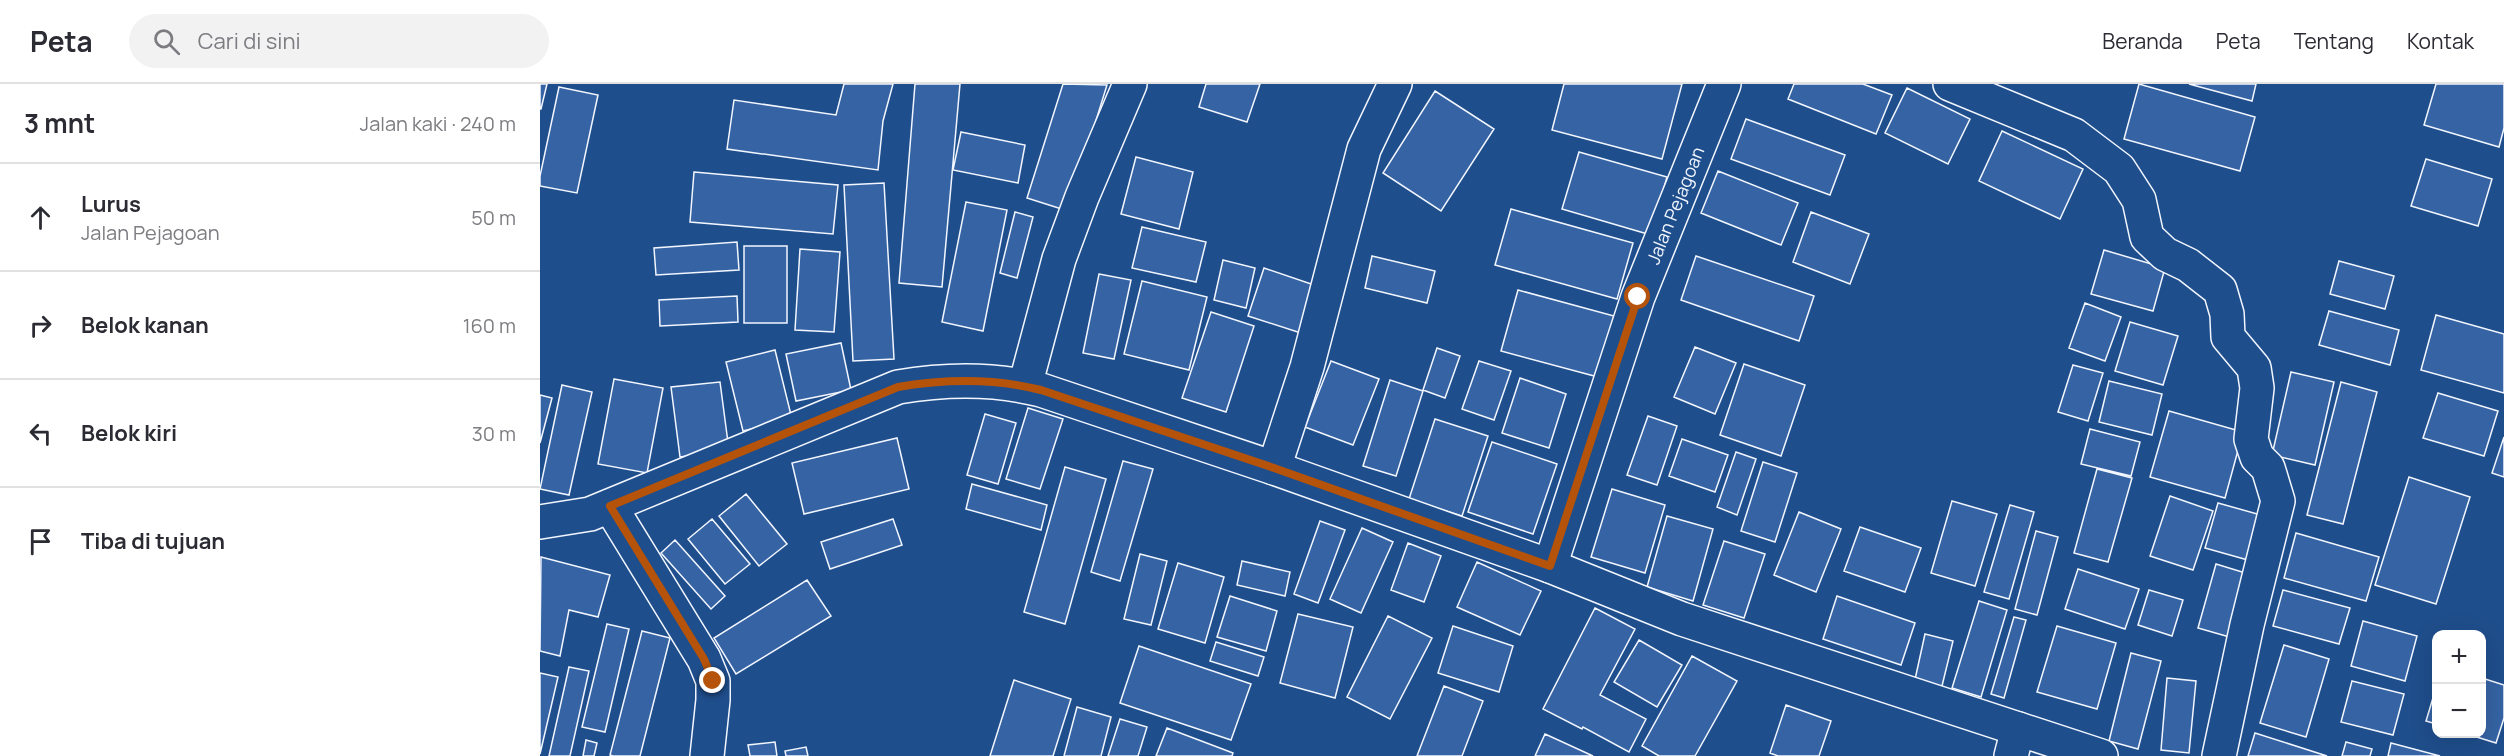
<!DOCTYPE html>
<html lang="id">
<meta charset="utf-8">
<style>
:root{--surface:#fff;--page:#f2f2f3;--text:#2b2b33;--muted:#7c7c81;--line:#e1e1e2}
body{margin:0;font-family:Manrope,sans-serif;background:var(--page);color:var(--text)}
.controls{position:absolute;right:18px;bottom:18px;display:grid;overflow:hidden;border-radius:12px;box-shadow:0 6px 24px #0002}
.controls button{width:54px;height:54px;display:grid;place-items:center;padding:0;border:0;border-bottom:2px solid var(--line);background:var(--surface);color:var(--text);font:30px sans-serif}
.stop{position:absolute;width:18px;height:18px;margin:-14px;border:4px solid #b45309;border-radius:50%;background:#fff}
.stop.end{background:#b45309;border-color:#fff;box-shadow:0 2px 6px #0008}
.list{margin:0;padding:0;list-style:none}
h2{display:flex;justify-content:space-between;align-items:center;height:78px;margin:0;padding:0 24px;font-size:26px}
h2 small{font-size:20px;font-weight:400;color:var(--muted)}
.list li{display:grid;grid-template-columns:39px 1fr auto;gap:18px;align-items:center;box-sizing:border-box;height:108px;padding:0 24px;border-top:2px solid var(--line)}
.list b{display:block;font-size:22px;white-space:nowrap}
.list p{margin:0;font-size:20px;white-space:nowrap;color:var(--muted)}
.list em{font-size:20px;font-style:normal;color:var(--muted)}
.icon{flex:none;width:33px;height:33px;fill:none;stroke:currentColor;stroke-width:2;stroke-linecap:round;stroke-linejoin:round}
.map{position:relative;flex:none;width:1964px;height:672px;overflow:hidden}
header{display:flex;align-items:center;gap:36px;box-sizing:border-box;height:84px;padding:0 30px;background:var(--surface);border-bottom:2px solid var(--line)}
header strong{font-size:28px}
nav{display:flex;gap:33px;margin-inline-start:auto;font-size:21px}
.search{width:420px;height:54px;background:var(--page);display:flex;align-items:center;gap:15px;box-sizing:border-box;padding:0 21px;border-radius:33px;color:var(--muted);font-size:22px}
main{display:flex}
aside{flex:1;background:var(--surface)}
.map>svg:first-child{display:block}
.building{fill:#3563a3;stroke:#f2f6ff;stroke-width:1.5}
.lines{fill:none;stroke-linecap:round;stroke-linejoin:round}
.minor-casing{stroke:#f2f6ff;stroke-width:36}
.minor{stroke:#1f4e8c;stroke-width:33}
.route{stroke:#b45309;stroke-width:8}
.labels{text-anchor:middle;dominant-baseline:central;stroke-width:4.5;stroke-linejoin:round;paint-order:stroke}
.street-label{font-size:18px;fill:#f2f6ff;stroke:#1f4e8c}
</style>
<header>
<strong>Peta</strong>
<div class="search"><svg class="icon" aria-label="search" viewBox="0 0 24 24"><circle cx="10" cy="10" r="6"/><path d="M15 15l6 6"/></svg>Cari di sini</div>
<nav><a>Beranda</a><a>Peta</a><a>Tentang</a><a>Kontak</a></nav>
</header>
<main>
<aside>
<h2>3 mnt<small>Jalan kaki · 240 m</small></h2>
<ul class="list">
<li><svg class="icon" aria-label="ahead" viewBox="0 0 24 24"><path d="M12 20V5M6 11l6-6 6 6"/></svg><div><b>Lurus</b><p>Jalan Pejagoan</p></div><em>50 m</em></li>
<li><svg class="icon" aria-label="right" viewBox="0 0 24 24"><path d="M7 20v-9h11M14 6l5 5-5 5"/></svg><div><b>Belok kanan</b></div><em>160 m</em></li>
<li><svg class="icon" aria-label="left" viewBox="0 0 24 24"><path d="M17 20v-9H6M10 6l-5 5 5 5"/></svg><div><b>Belok kiri</b></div><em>30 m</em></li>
<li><svg class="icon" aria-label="arrive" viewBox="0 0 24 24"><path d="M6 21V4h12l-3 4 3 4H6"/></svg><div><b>Tiba di tujuan</b></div></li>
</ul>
</aside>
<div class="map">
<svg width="1964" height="672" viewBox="0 0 1964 672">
<rect width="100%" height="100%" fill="#1f4e8c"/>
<path class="building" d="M0,0H7L1,25H0Z
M304,0H353L343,37L338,86L187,65L194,16L296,31Z
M375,0H420L402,203L359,199Z
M523,0L567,1L528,127L487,114Z
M666,0H720L707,38L659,23Z
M1024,0H1142L1122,75L1012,46Z
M1254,0H1323L1352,11L1336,50L1248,15Z
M1599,0L1715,33L1700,87L1584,55Z
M1649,0H1716L1712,17Z
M1896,0H1964V44L1959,63L1884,41Z
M19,3L58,11L37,109L0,102V92Z
M1367,4L1430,35L1408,80L1345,49Z
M895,7L954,45L901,127L843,89Z
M1206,35L1305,71L1290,111L1191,75Z
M1462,47L1543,85L1520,135L1439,97Z
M421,48L485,61L478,99L413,86Z
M1039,68L1127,93L1111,151L1022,125Z
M596,73L653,88L639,145L581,130Z
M1886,75L1952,95L1938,142L1871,122Z
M1178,87L1258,119L1241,161L1161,129Z
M154,88L298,101L293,150L150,138Z
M344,99L354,275L313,277L304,101Z
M426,118L467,126L443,247L402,238Z
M971,125L1093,159L1077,215L955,181Z
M475,128L493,133L477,194L460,189Z
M1271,128L1329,150L1310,200L1253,178Z
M602,143L666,158L656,198L592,184Z
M197,158L199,186L116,191L114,164Z
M204,162H247V239H204Z
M260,165L300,168L294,248L255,246Z
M1564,166L1625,184L1613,227L1551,210Z
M832,172L895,187L887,219L825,204Z
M1156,172L1274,212L1259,257L1141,216Z
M683,176L715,184L706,224L674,216Z
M1799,177L1854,192L1845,225L1790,210Z
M724,184L780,203L764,250L708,232Z
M559,190L591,196L574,275L543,269Z
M602,197L667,213L649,286L584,270Z
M978,206L1074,232L1058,293L961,267Z
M197,212L198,238L120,242L119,216Z
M1545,219L1581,233L1565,277L1529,264Z
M1789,227L1859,246L1850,281L1779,261Z
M671,228L714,242L686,328L642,314Z
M1896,231L1964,250V309L1881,286Z
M1590,238L1638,252L1623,301L1575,287Z
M301,259L311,306L256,317L246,270Z
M1155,263L1196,279L1175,330L1134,313Z
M897,264L920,272L905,314L883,306Z
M235,266L252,335L203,347L186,278Z
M791,277L839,295L813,361L765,343Z
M939,277L971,287L954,336L922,325Z
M1204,280L1265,301L1241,372L1180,351Z
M1533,281L1563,289L1548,337L1518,328Z
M1751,288L1794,298L1775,381L1732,371Z
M980,294L1026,310L1009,364L962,349Z
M74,295L123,304L107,389L58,380Z
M850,296L883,307L856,392L823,382Z
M1569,297L1622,310L1612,351L1559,338Z
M180,298L189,366L140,373L131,303Z
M1801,298L1837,308L1803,440L1767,431Z
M22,301L52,308L29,411L0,405Z
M1898,309L1958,327L1944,372L1883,354Z
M0,311L12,314L0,359Z
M488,324L523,335L500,405L466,395Z
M1629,327L1703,348L1685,414L1610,393Z
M445,330L476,339L458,400L427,391Z
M1108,332L1137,342L1117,401L1087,391Z
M895,335L948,352L922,432L869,415Z
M1550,345L1600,358L1591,392L1541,380Z
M1964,353V393L1952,389Z
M357,354L369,405L264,430L252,379Z
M1142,355L1188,371L1175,408L1129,392Z
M952,358L1017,380L993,450L928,428Z
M1196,368L1216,375L1197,431L1177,423Z
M583,377L613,385L580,497L551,488Z
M1223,378L1257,389L1235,458L1201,447Z
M525,383L566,395L525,540L484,528Z
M1557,385L1592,394L1568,478L1534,469Z
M1869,393L1930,413L1896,520L1835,501Z
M432,400L507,421L501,446L426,425Z
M1072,405L1125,421L1105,489L1051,473Z
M206,410L247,460L219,482L179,432Z
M1630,412L1673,427L1653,486L1610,472Z
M1412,417L1457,430L1435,502L1391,489Z
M1678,419L1728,433L1715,478L1665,464Z
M1470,421L1494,428L1469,515L1444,508Z
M1259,428L1301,445L1276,508L1234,491Z
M1127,432L1173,445L1153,517L1107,503Z
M172,435L210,480L185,500L148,455Z
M353,435L362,461L290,485L281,458Z
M780,437L805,446L778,519L754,510Z
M1320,443L1381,464L1365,508L1304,487Z
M822,444L853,458L821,529L790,515Z
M1496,447L1518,453L1497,531L1475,525Z
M1756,449L1839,473L1826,517L1744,494Z
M135,456L185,512L171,525L121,469Z
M1184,457L1225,470L1204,534L1163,521Z
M868,459L901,472L884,518L851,506Z
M600,470L627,477L611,541L584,535Z
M1,473L70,491L58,533L29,526L20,572L0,567Z
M702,477L750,488L745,512L697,501Z
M937,478L1001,507L980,551L917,523Z
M638,479L684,493L665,559L618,545Z
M1676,480L1712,491L1693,554L1658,544Z
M1538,485L1599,505L1585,545L1525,525Z
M267,496L291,532L196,590L174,554Z
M1609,506L1643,516L1632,552L1598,541Z
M1743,506L1810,524L1799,560L1733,542Z
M690,512L737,527L726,567L677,553Z
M1297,512L1375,539L1361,581L1283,555Z
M1439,517L1467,526L1441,613L1412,604Z
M1055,524L1095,545L1060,611L1106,635L1089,668L1043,643L1042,645L1003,625Z
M758,530L813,543L795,614L740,599Z
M848,532L892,554L850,635L807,613Z
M1474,533L1486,536L1464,614L1451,610Z
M1823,537L1877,552L1865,597L1811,582Z
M67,540L89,545L65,648L42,643Z
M913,542L973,562L959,608L898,589Z
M1517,542L1576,559L1557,625L1497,608Z
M102,547L130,554L100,672H73L70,671Z
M1385,550L1413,557L1401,606L1374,600Z
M1099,556L1142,581L1117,623L1074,598Z
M676,558L724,573L718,592L670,577Z
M1744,561L1789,575L1766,653L1720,639Z
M599,562L711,600L691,656L580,619Z
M1591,569L1621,577L1598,665L1569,657Z
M1152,572L1197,597L1155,672H1119L1102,662Z
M29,583L49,587L30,672H9Z
M0,589L18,593L0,670Z
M1627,594L1656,597L1649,669L1621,666Z
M1942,594L1964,601V634L1956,659L1927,650H1942Z
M474,596L531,615L513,672H450Z
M1812,597L1864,610L1853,651L1801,638Z
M904,602L943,617L922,672H877Z
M1896,604V640L1886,637Z
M1246,621L1291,637L1279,672H1238L1230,669Z
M537,623L571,633L561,672H524Z
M580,635L607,643L598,672H568Z
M627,644L693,669L692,672H616Z
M1715,649L1787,672H1708Z
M1005,650L1053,672H995Z
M46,656L57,659L54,672H43Z
M235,658L237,672H210L208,661Z
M1806,658L1832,665L1830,672H1802Z
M1851,659L1900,672H1848Z
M266,663L268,672H246L245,667Z"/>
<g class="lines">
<g class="minor-casing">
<g id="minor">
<path d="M1410,0L1534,51L1579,85L1599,116L1607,153L1625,170L1648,181L1680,206L1687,230L1688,253L1714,284L1717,304L1711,355L1717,373L1728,384L1738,417L1707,541L1679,672"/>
<path d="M485,302L519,175L542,113L590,0"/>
<path d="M734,384L767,283L824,65L855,0"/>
<path d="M70,422L164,575L173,597V616L167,672"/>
<path d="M0,438L50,430L358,303C406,295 453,294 501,306L734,384L1010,482L1142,535L1561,672"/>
<path id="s1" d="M1010,482L1098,213L1184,0"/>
<path d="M1471,672L1478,645"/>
</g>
</g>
<use href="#minor" class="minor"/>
</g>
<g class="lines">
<path class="route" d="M173,597L164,575L70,422L358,303C406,295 453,294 501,306L734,384L1010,482L1098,213"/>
</g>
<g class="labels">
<g class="street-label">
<text stroke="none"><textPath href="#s1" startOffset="382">Jalan Pejagoan</textPath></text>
</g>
</g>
</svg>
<div class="controls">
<button>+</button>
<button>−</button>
</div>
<div class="stop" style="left:1098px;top:213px"></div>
<div class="stop end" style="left:173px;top:597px"></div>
</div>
</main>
